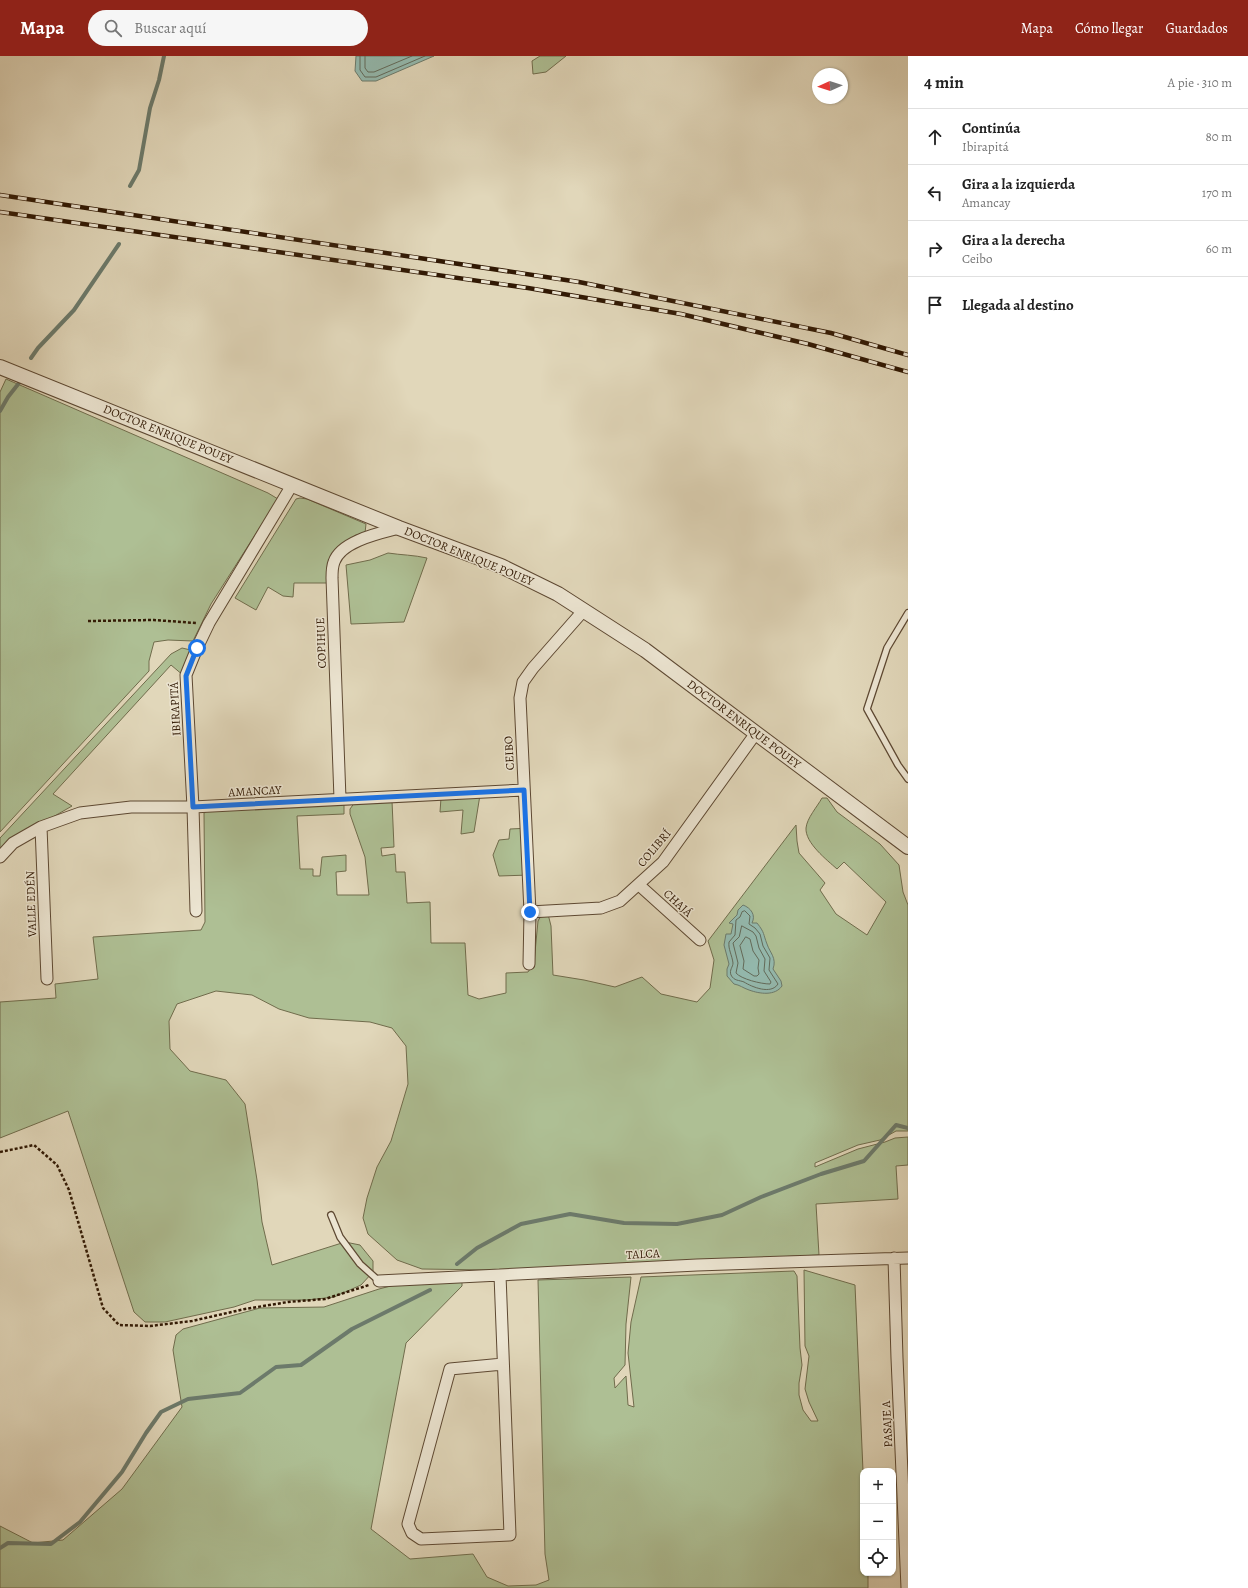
<!DOCTYPE html>
<html lang="es">
<meta charset="utf-8">
<style>
:root{--surface:#fff;--page:#f6f6f6;--text:#222;--muted:#767676;--line:#e0e0e0;--accent:#8f2418}
body{margin:0;font-family:Alegreya,serif;background:var(--page);color:var(--text)}
.controls{position:absolute;right:12px;bottom:12px;display:grid;overflow:hidden;border-radius:8px;box-shadow:0 1px 3px #0004}
.controls button{width:36px;height:36px;display:grid;place-items:center;padding:0;border:0;border-bottom:1px solid var(--line);background:var(--surface);color:var(--text);font:20px sans-serif}
.compass{position:absolute;left:812px;top:12px;width:36px;height:36px;border-radius:50%;background:var(--surface);box-shadow:0 1px 3px #0004;rotate:267deg}
.stop{position:absolute;width:12px;height:12px;margin:-9px;border:3px solid #1a73e8;border-radius:50%;background:#fff}
.stop.end{background:#1a73e8;border-color:#fff;box-shadow:0 1px 4px #0008}
.list{margin:0;padding:0;list-style:none}
h2{display:flex;justify-content:space-between;align-items:center;height:52px;margin:0;padding:0 16px;font-size:17px}
h2 small{font-size:13px;font-weight:400;color:var(--muted)}
.list li{display:grid;grid-template-columns:26px 1fr auto;gap:12px;align-items:center;box-sizing:border-box;height:56px;padding:0 16px;border-top:1px solid var(--line)}
.list b{display:block;font-size:15px;white-space:nowrap}
.list p{margin:0;font-size:13px;white-space:nowrap;color:var(--muted)}
.list em{font-size:13px;font-style:normal;color:var(--muted)}
.icon{flex:none;width:22px;height:22px;fill:none;stroke:currentColor;stroke-width:2;stroke-linecap:round;stroke-linejoin:round}
.map{position:relative;flex:none;width:908px;height:1532px;overflow:hidden}
header{display:flex;align-items:center;gap:24px;box-sizing:border-box;height:56px;padding:0 20px;background:var(--accent);color:#fff}
header strong{font-size:19px}
nav{display:flex;gap:22px;margin-inline-start:auto;font-size:14px}
.search{width:280px;height:36px;background:var(--page);display:flex;align-items:center;gap:10px;box-sizing:border-box;padding:0 14px;border-radius:22px;color:var(--muted);font-size:15px}
main{display:flex}
aside{flex:1;background:var(--surface)}
.map>svg:first-child{display:block}
.green{fill:#aebf94;stroke:#706c4c}
.water{fill:#94baaf;stroke:#6c7a6b}
.lines{fill:none;stroke-linecap:round;stroke-linejoin:round}
.shore{stroke:#626a5a;stroke-width:1}
.stream{stroke:#6c7a6b;stroke-width:4}
.service-casing{stroke:#5d4832;stroke-width:8}
.minor-casing{stroke:#5d4832;stroke-width:13}
.tertiary-casing{stroke:#5d4832;stroke-width:16}
.path{stroke:#311904;stroke-width:2.5;stroke-dasharray:3 2;stroke-linecap:butt}
.service{stroke:#ece5d2;stroke-width:5.5}
.minor{stroke:#ece5d2;stroke-width:11}
.tertiary{stroke:#ece5d2;stroke-width:14}
.rail-casing{stroke:#311904;stroke-width:4.5}
.rail{stroke:#ece5d2;stroke-width:3;stroke-dasharray:9;stroke-linecap:butt}
.route{stroke:#1a73e8;stroke-width:5}
.labels{text-anchor:middle;dominant-baseline:central;stroke-width:3;stroke-linejoin:round;paint-order:stroke}
.street-label{font-size:12px;fill:#311904;stroke:#ece5d2}
</style>
<header>
<strong>Mapa</strong>
<div class="search"><svg class="icon" aria-label="search" viewBox="0 0 24 24"><circle cx="10" cy="10" r="6"/><path d="M15 15l6 6"/></svg>Buscar aquí</div>
<nav><a>Mapa</a><a>Cómo llegar</a><a>Guardados</a></nav>
</header>
<main>
<div class="map">
<svg width="908" height="1532" viewBox="0 0 908 1532">
<rect width="100%" height="100%" fill="#e1d7ba"/>
<filter id="stains"><feTurbulence type="fractalNoise" baseFrequency=".005" numOctaves="4"/><feColorMatrix values="0 0 0 0 .2 0 0 0 0 .09 0 0 0 0 .02 0 0 0 .5 -.17"/></filter>
<radialGradient id="worn" r=".72"><stop offset=".6" stop-color="#630" stop-opacity="0"/><stop offset="1" stop-color="#630" stop-opacity=".3"/></radialGradient>
<path class="green" d="M540,0H566L546,16L533,18L532,5Z
M6,323L268,437L278,443L211,548L193,585L168,584L154,586L149,605V615L0,776V336Z
M300,442L307,443L366,468L365,477L356,479L341,488L327,527H294L293,541L283,540L268,531L256,554L235,542L296,443Z
M388,497C401,499 414,499 427,502L404,566L351,568L346,509L370,504Z
M182,592L195,595L190,625L171,609L53,738L72,750L6,788L0,795V782L171,598Z
M480,739L474,776L461,778L463,754L440,756L441,742Z
M822,742H827L837,756L880,788L899,809L903,836L908,849V1075H896L880,1084L858,1089L815,1107V1111L858,1093L885,1086L895,1082L908,1081V1109L896,1110L898,1143L816,1148L819,1199L493,1214L422,1213L397,1204L368,1178L363,1162L367,1142L377,1111L391,1085L408,1028L406,990L392,972L370,966L309,962L279,953L252,939L216,935L177,948L169,965L170,993L190,1015L226,1024L245,1048L257,1124L262,1166L272,1209L345,1186L360,1189L373,1205V1216L361,1229L334,1241L308,1244H255L234,1251L165,1266H145L134,1256L68,1055L0,1082V946L56,942L55,928L98,923L93,881L201,874L205,866L204,757L210,753L344,747V758L297,760L300,813H313V820H320L322,801L346,799V815L336,816L337,839H369L365,801L350,758V753L355,746L392,745L394,791L381,792L382,800L395,798L396,816H405L407,847L430,846L431,887H465L468,939L479,943L506,937V917L528,916L534,907L538,865L543,856L548,858L551,870L553,919L584,924L615,931L642,921L661,938L697,946L710,932L714,904L708,885L796,769L797,785L799,797L825,827L820,834L836,858L867,879L886,846L844,806L837,813C827,804 805,787 806,772C807,762 817,751 822,742Z
M530,772V819L499,820L493,799L499,784L509,783L510,773Z
M804,1214L855,1229L863,1415V1517H868V1532H0V1470L33,1487L63,1484L122,1433L182,1351L173,1294L176,1279L183,1273L260,1252L324,1251L379,1233L410,1225L462,1224V1230L406,1287L371,1473L410,1503L473,1498L487,1521L508,1530L536,1529L549,1524L545,1498L538,1224L631,1221L626,1268L625,1309L614,1322L615,1332L626,1320L628,1349L634,1351L628,1297L631,1266L641,1221L794,1215L797,1220L800,1292L802,1309L799,1327V1339L803,1354L811,1365H818L809,1346L805,1333L809,1300L805,1290Z"/>
<path class="water" d="M356,0H434L376,25H362L355,15Z
M743,849C751,852 756,859 752,867H757C765,877 763,878 767,888C770,897 777,902 773,913L781,925L782,930C775,940 760,938 749,934C743,932 740,929 734,928L727,920V913L729,908L724,889L726,878H731L733,868L729,867L737,859L738,854Z"/>
<g class="lines">
<path class="shore" d="M360,0V14L365,21H376L425,0
M365,0V12L368,16H374L412,0
M745,855L750,860L749,868L755,872L760,878L763,890L770,902L769,914L778,928C771,939 752,931 744,926C739,924 734,925 731,919C729,914 733,911 733,907C732,899 728,893 729,886L735,879L736,864L740,861L742,856Z
M742,870L753,876L756,880L759,892L765,903L764,915L771,926L770,928C761,928 741,923 736,917L738,907L733,887L739,881Z
M746,881L750,883L753,895L759,904L758,912L759,918L757,920H754L743,913L744,905L740,890Z"/>
<path class="stream" d="M130,130L139,114L150,52L159,24L164,0
M31,302L38,292L74,254L119,188
M0,355L8,341L19,327
M457,1208L477,1192L521,1168L570,1158L624,1167L677,1168L722,1159L761,1141L821,1118L864,1105L896,1069L908,1072
M0,1492L8,1487L51,1488L80,1466L122,1416L146,1377L161,1356L188,1343L240,1337L276,1311L301,1309L352,1273L430,1234"/>
<g class="service-casing">
<path id="service" d="M908,557L887,592L867,653L898,709L908,723
M331,1159L340,1181L360,1208L379,1225"/>
</g>
<g class="minor-casing">
<path id="minor" d="M340,743L332,522C332,517 332,511 334,506C341,485 380,477 399,472
M41,771L47,923
M0,801L13,787L41,771L80,757L131,751H193L524,734
M639,829L700,884
M196,855L193,751L186,619L197,592L209,567L292,429
M530,856L601,852L620,845L663,806L756,677
M529,908L530,856L520,642L523,626L533,612L584,554
M894,1202L897,1302L907,1532
M500,1219L510,1479L421,1483L412,1477L408,1468L450,1313L503,1308
M379,1225L697,1209L908,1202"/>
</g>
<g class="tertiary-casing">
<path id="tertiary" d="M0,311L399,472L501,510L558,538L645,594L908,791"/>
</g>
<path class="path" d="M88,565L154,564L196,567
M0,1096L34,1089L57,1109L69,1134L103,1252L119,1269L150,1270L192,1265L245,1253L288,1246L325,1243L369,1229"/>
<use href="#service" class="service"/>
<use href="#minor" class="minor"/>
<use href="#tertiary" class="tertiary"/>
<g class="rail-casing">
<path id="rail" d="M0,139L579,226L831,277L908,299
M0,156L528,232L681,258L808,288L908,316"/>
</g>
<use href="#rail" class="rail"/>
</g>
<g class="lines">
<path class="route" d="M197,592L186,620L193,751L524,734L530,856"/>
</g>
<g class="labels">
<g class="street-label">
<text transform="translate(168 378) rotate(22)">DOCTOR ENRIQUE POUEY</text>
<text transform="translate(469 500) rotate(22)">DOCTOR ENRIQUE POUEY</text>
<text transform="translate(321 587) rotate(-92)">COPIHUE</text>
<text transform="translate(175 653) rotate(-93)">IBIRAPITÁ</text>
<text transform="translate(744 668) rotate(37)">DOCTOR ENRIQUE POUEY</text>
<text transform="translate(509 697) rotate(-93)">CEIBO</text>
<text transform="translate(255 735) rotate(-3)">AMANCAY</text>
<text transform="translate(654 792) rotate(-50)">COLIBRÍ</text>
<text transform="translate(678 847) rotate(42)">CHAJÁ</text>
<text transform="translate(31 848) rotate(-92)">VALLE EDÉN</text>
<text transform="translate(643 1198) rotate(-3)">TALCA</text>
<text transform="translate(887 1368) rotate(-93)">PASAJE A</text>
</g>
</g>
<rect width="100%" height="100%" filter="url(#stains)"/>
<rect width="100%" height="100%" fill="url(#worn)"/>
</svg>
<div class="controls">
<button>+</button>
<button>−</button>
<button><svg class="icon" aria-label="locate" viewBox="0 0 24 24"><circle cx="12" cy="12" r="6"/><path d="M12 2v4M12 18v4M2 12h4M18 12h4"/></svg></button>
</div>
<svg class="compass" viewBox="-18 -18 36 36"><path d="M0-13l5 13h-10z" fill="#e53935"/><path d="M0 13l5-13h-10z" fill="#767676"/></svg>
<div class="stop" style="left:197px;top:592px"></div>
<div class="stop end" style="left:530px;top:856px"></div>
</div>
<aside>
<h2>4 min<small>A pie · 310 m</small></h2>
<ul class="list">
<li><svg class="icon" aria-label="ahead" viewBox="0 0 24 24"><path d="M12 20V5M6 11l6-6 6 6"/></svg><div><b>Continúa</b><p>Ibirapitá</p></div><em>80 m</em></li>
<li><svg class="icon" aria-label="left" viewBox="0 0 24 24"><path d="M17 20v-9H6M10 6l-5 5 5 5"/></svg><div><b>Gira a la izquierda</b><p>Amancay</p></div><em>170 m</em></li>
<li><svg class="icon" aria-label="right" viewBox="0 0 24 24"><path d="M7 20v-9h11M14 6l5 5-5 5"/></svg><div><b>Gira a la derecha</b><p>Ceibo</p></div><em>60 m</em></li>
<li><svg class="icon" aria-label="arrive" viewBox="0 0 24 24"><path d="M6 21V4h12l-3 4 3 4H6"/></svg><div><b>Llegada al destino</b></div></li>
</ul>
</aside>
</main>
